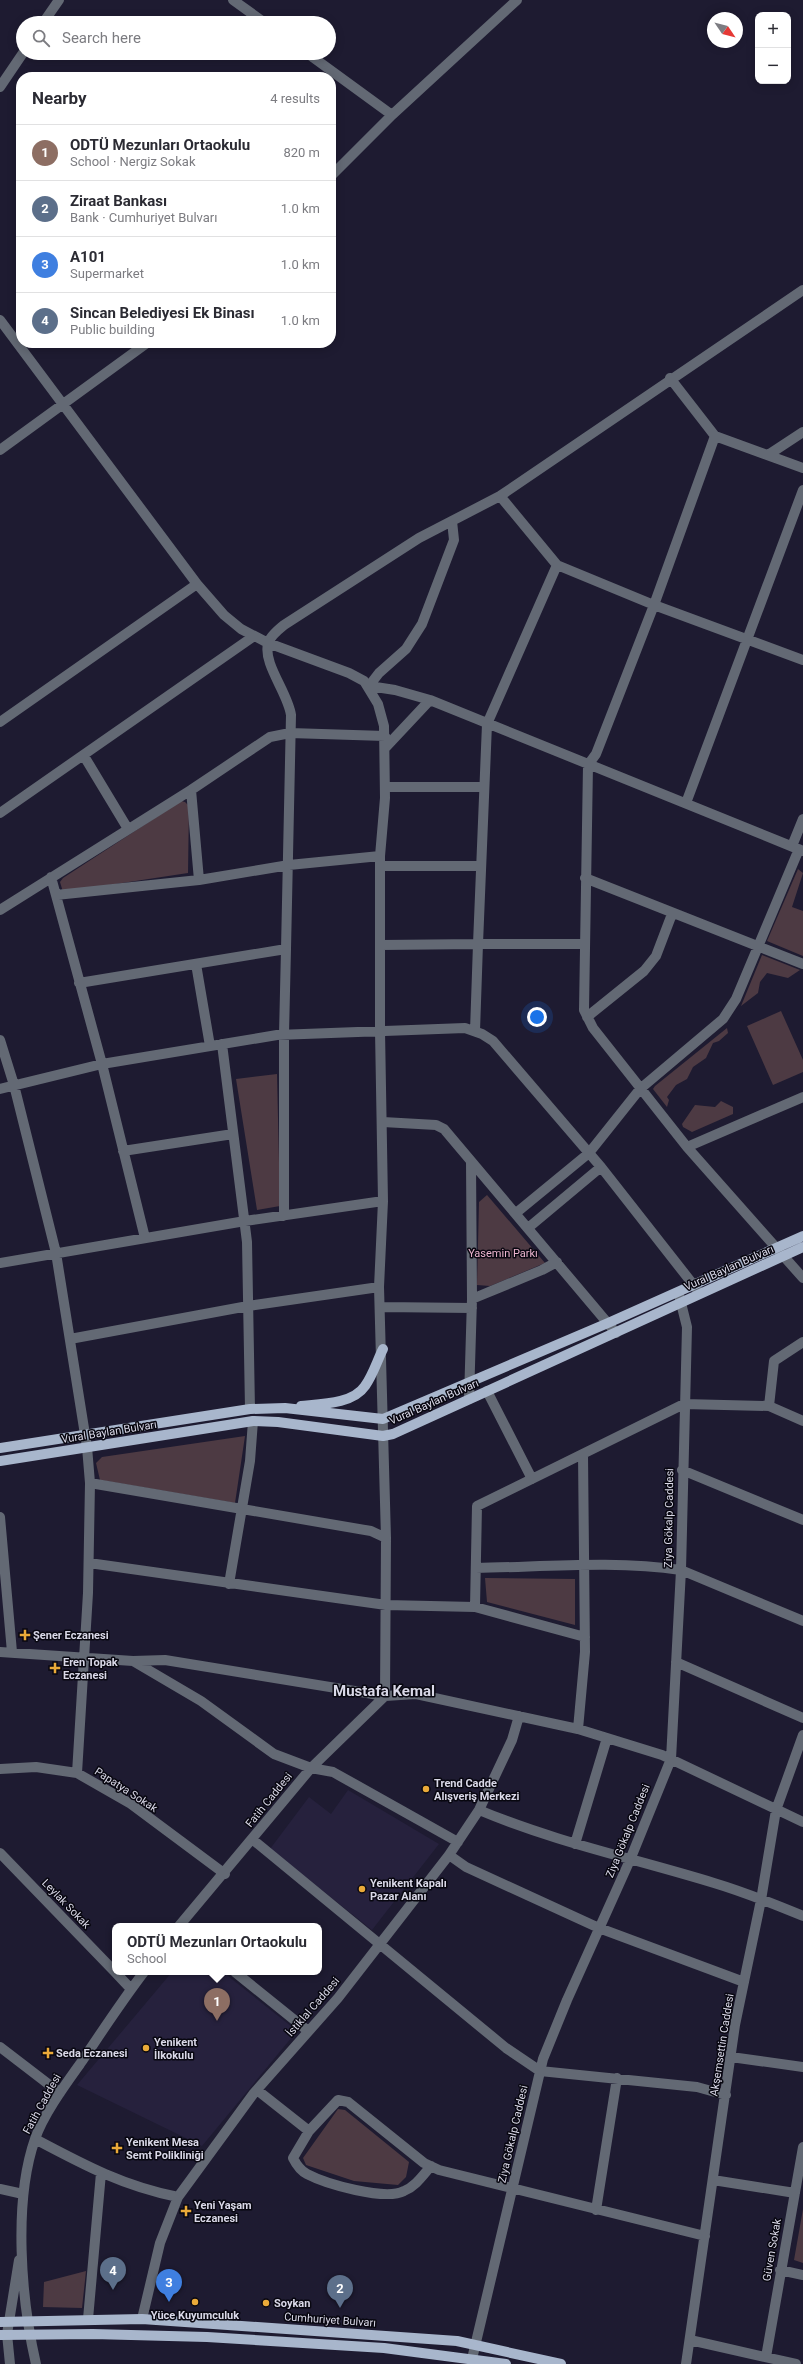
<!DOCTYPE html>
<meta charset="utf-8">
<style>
:root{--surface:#fff;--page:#f2f2f3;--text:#2b2b33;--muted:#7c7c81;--line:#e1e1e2;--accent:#2563eb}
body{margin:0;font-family:Roboto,sans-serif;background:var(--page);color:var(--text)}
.controls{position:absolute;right:12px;top:12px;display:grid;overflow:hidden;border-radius:8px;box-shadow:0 2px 10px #0003}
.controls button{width:36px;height:36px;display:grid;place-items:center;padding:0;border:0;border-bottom:1px solid var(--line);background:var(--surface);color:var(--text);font:20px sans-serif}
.compass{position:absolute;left:707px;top:12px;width:36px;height:36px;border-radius:50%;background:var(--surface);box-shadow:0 2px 10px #0003;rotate:125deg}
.you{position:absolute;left:537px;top:1017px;width:14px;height:14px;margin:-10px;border:3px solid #fff;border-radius:50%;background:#1a73e8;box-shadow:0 0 0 6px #1a73e833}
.badge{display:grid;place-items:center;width:26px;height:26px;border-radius:50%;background:var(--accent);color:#fff;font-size:13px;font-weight:700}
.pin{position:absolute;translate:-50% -33px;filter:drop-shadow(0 1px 2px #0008)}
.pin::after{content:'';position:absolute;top:21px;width:14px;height:12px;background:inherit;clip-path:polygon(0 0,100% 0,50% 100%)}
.popup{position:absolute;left:112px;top:1923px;width:210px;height:52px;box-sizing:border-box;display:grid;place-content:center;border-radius:8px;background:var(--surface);filter:drop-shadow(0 1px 3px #0005);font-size:13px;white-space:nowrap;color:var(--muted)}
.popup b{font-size:15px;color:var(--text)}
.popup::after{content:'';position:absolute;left:50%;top:100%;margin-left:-8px;border:8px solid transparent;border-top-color:var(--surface)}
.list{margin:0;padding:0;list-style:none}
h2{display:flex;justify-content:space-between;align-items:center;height:52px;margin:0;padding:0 16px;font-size:17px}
h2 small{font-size:13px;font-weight:400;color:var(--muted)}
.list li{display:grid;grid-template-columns:26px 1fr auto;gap:12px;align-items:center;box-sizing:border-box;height:56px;padding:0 16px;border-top:1px solid var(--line)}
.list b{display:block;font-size:15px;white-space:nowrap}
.list p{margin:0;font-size:13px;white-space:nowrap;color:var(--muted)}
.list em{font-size:13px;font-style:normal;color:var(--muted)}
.icon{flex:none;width:22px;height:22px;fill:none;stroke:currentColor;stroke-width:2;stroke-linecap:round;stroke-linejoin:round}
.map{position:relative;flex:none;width:803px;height:2364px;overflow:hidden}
.search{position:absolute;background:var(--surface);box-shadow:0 2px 10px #0003;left:16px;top:16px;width:320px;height:44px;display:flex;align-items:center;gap:10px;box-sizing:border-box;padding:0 14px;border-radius:22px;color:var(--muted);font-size:15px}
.panel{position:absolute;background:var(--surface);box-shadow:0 2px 10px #0003;left:16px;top:72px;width:320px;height:276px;border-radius:16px}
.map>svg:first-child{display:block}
.built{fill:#26213d}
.green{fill:#4d3a43}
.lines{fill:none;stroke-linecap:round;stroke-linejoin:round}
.minor{stroke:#636974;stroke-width:10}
.major{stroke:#a8b6cc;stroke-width:10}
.poi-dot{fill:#eaaa39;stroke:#080710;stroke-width:1.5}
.labels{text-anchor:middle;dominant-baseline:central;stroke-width:3;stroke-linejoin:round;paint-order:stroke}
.park-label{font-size:11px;fill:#ecb5cf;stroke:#080710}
.street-label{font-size:11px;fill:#dad9e8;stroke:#080710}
.poi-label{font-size:11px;font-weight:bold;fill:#dad9e8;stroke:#080710;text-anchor:start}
.district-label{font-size:15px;font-weight:bold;fill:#dad9e8;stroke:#080710}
</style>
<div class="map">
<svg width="803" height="2364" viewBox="0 0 803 2364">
<rect width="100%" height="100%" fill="#1e1b31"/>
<path class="built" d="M348,1790L439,1844L372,1930L270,1849L309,1797L331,1814Z
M172,1972H223L297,2031L202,2146L77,2085Z"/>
<path class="green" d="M181,801L185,802L189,806L188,873L63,892L60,882L63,878Z
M798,869L803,873L792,907L803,911V956L767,941Z
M762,955L800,970L788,978L767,973L760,982L758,993L741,1006Z
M781,1011L803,1060V1072L773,1085L747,1026Z
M727,1028L728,1033L719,1041L713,1043L706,1058L693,1067L687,1079L676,1085L667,1097L669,1100L667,1107L653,1089L655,1086Z
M277,1074L280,1206L257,1210L236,1079Z
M721,1101L733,1107V1114L692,1132L683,1127L682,1124L695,1105L715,1107Z
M487,1195L545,1263L490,1286L477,1285L479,1202Z
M245,1436L235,1503L100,1480L96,1463L102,1457Z
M485,1578L575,1579V1625L487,1602Z
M338,2109L345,2110L409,2162L406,2177L398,2185L354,2181L306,2165L303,2158Z
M803,2209V2263L794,2260Z
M86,2271L82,2308L43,2307L44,2282Z"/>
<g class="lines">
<path class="minor" d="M233,0L265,23
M43,23L59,0
M307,53L392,115
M0,87L23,53
M331,176L392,115L517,0
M0,320L197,584L224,615L241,629L268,643L349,673L364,681L378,704L384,726L385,798L380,856V1031L383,1201L379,1287L386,1538L385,1696L311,1768L179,1926
M670,378L715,436L803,468
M715,436L654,605L596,754L588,765L584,1010L593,1028L687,1147L803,1278
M0,450L147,343
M768,455L803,432
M500,496L557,565L654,605L803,660
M452,521L454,540L422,624L406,649L379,673L369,686L395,690L430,700L803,851
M557,565L487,724L478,944H584
M0,722L197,584
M385,748L430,700
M84,756L128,829
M385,787H483
M191,790L199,880
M686,803L803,490
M0,813L254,636
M792,846L803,819
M380,866H480
M51,877L102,1064L145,1238
M585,878L803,964
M56,895L199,880L289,865L380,856
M0,910L191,790L270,737L290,733L385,736
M381,945L478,944L475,1031
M286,949L291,715C288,693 263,664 268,644C269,637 279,629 284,625L419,538L500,496L803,290
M196,964L210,1046
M79,983L286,949L284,1034V1216
M587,1017L644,971L656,956L672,914
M0,1040L14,1085L56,1253L87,1447L90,1483L88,1593L77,1773
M222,1044L247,1242L250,1409
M0,1089L102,1064L277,1035L465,1028L482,1034L493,1041L601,1167L699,1292
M383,1122L436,1125L444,1129L616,1333
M687,1147L803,1097
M123,1151L233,1134
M516,1213L589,1153L640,1089L723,1019L736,999L799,849
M528,1228L601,1167
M0,1263L245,1221L383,1201
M472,1299L542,1270L557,1262
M381,1307L472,1308
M70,1339L248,1306L379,1287
M487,1391L532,1479
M469,1399L472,1299L471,1162
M769,1406L803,1421
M682,1470L803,1520
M90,1483L371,1531L386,1538
M0,1517L12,1652
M89,1563L386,1605L475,1607L585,1637
M476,1568C543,1567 614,1560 681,1570L803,1621
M229,1584L250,1461L253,1421
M475,1607L477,1506L684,1404L769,1406L774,1361L803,1342
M0,1652L133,1661L201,1701L274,1754L311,1768L333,1772L458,1842
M133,1661L165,1660L385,1696L416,1694L578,1729L662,1755L803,1822
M676,1662L803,1718
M578,1729L585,1652L583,1454
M0,1769L36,1767L77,1773L131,1804L225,1874
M479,1810C555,1842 636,1859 714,1883C744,1892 774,1904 803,1916
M252,1839L506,2048L540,2071L697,2087L726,2095
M575,1844L607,1738
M0,1853L115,1972
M449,1855L466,1867L599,1928L744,1982
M115,1972L131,1989
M235,1972L308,2031
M0,2047L60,2093
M731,2057L803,2067
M257,2090L309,2131L293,2158C296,2164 301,2171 307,2174C326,2184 385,2201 404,2191C416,2186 423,2175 431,2166
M309,2131L338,2100L348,2102L424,2163L439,2170L705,2236
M35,2139C84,2165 123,2186 178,2197
M713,2180L795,2193
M0,2189L23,2194
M596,2210L617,2078
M780,2270L803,2275
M88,2319L101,2173
M142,2319L160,2243L178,2197L254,2093L338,1998L449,1855L479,1810L512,1740L519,1716
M690,2340L796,2364
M766,2357L803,2147
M472,2359L543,2059L567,2000L630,1860L671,1759L681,1570L687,1327L679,1295
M10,2364L7,2334L19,2260
M36,2364C21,2299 13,2202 35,2139C43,2115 65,2085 80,2064C101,2033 121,2002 144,1972
M686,2364L735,2025L761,1900L776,1810L803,1735"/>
<path class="major" d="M301,1406C321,1404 353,1404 365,1386C373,1375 377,1361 383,1349
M0,1448L250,1409L285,1408L383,1419L608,1323L803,1236
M0,1461L253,1421L278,1422L383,1436L393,1434L803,1247
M0,2322L142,2319L457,2341L561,2364
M0,2335L93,2334L207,2337L384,2348L506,2364"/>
</g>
<g class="poi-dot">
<path d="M23 1629h4v4h4v4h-4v4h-4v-4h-4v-4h4z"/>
<path d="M53 1662h4v4h4v4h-4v4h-4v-4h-4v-4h4z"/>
<circle cx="426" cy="1789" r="4"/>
<circle cx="362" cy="1889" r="4"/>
<circle cx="146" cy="2048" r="4"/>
<path d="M46 2047h4v4h4v4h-4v4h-4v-4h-4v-4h4z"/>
<path d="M115 2142h4v4h4v4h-4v4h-4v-4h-4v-4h4z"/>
<path d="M184 2205h4v4h4v4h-4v4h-4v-4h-4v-4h4z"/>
<circle cx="195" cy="2302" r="4"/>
<circle cx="266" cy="2303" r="4"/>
</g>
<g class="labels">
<g class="park-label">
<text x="503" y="1253">Yasemin Parkı</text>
</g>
<g class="street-label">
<text transform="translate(729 1268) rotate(-24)">Vural Baylan Bulvarı</text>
<text transform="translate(434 1402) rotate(-24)">Vural Baylan Bulvarı</text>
<text transform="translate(109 1432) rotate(-9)">Vural Baylan Bulvarı</text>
<text transform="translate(669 1518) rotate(-89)">Ziya Gökalp Caddesi</text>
<text transform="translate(126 1790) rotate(33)">Papatya Sokak</text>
<text transform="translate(269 1800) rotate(-51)">Fatih Caddesi</text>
<text transform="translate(628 1831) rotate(-68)">Ziya Gökalp Caddesi</text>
<text transform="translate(66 1904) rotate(46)">Leylak Sokak</text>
<text transform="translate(313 2007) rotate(-49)">İstiklal Caddesi</text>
<text transform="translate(722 2045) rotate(-81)">Akşemsettin Caddesi</text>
<text transform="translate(42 2104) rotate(-61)">Fatih Caddesi</text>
<text transform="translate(513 2134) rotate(-77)">Ziya Gökalp Caddesi</text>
<text transform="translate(772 2250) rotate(-80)">Güven Sokak</text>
<text transform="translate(330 2320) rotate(4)">Cumhuriyet Bulvarı</text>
</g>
<g class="poi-label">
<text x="33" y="1635">Şener Eczanesi</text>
<text x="63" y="1662">Eren Topak<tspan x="63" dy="13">Eczanesi</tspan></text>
<text x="434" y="1783">Trend Cadde<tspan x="434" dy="13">Alışveriş Merkezi</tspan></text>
<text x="370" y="1883">Yenikent Kapalı<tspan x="370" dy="13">Pazar Alanı</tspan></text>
<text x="154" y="2042">Yenikent<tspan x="154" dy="13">İlkokulu</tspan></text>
<text x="56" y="2053">Seda Eczanesi</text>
<text x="126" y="2142">Yenikent Mesa<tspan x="126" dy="13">Semt Polikliniği</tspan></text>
<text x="194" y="2205">Yeni Yaşam<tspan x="194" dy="13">Eczanesi</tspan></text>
<text x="274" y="2303">Soykan</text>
<text x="195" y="2315" text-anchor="middle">Yüce Kuyumculuk</text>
</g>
<g class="district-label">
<text x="384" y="1691">Mustafa Kemal</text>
</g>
</g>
</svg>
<div class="controls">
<button>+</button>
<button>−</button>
</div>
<svg class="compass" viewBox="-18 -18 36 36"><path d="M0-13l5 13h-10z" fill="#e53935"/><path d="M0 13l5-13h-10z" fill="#7c7c81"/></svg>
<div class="you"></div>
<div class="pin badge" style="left:217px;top:2021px;background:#8d6e63">1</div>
<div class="popup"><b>ODTÜ Mezunları Ortaokulu</b>School</div>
<div class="pin badge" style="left:340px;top:2308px;background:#5c6f8a">2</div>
<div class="pin badge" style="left:169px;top:2302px;background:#3f7fe0">3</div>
<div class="pin badge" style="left:113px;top:2290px;background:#5c6f8a">4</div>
<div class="search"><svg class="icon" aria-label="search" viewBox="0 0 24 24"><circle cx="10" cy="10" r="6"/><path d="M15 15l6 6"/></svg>Search here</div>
<section class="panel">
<h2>Nearby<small>4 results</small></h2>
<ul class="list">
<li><span class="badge" style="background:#8d6e63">1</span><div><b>ODTÜ Mezunları Ortaokulu</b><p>School · Nergiz Sokak</p></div><em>820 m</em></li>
<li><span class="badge" style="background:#5c6f8a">2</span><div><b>Ziraat Bankası</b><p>Bank · Cumhuriyet Bulvarı</p></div><em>1.0 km</em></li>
<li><span class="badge" style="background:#3f7fe0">3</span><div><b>A101</b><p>Supermarket</p></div><em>1.0 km</em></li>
<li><span class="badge" style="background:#5c6f8a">4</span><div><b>Sincan Belediyesi Ek Binası</b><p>Public building</p></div><em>1.0 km</em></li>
</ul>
</section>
</div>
